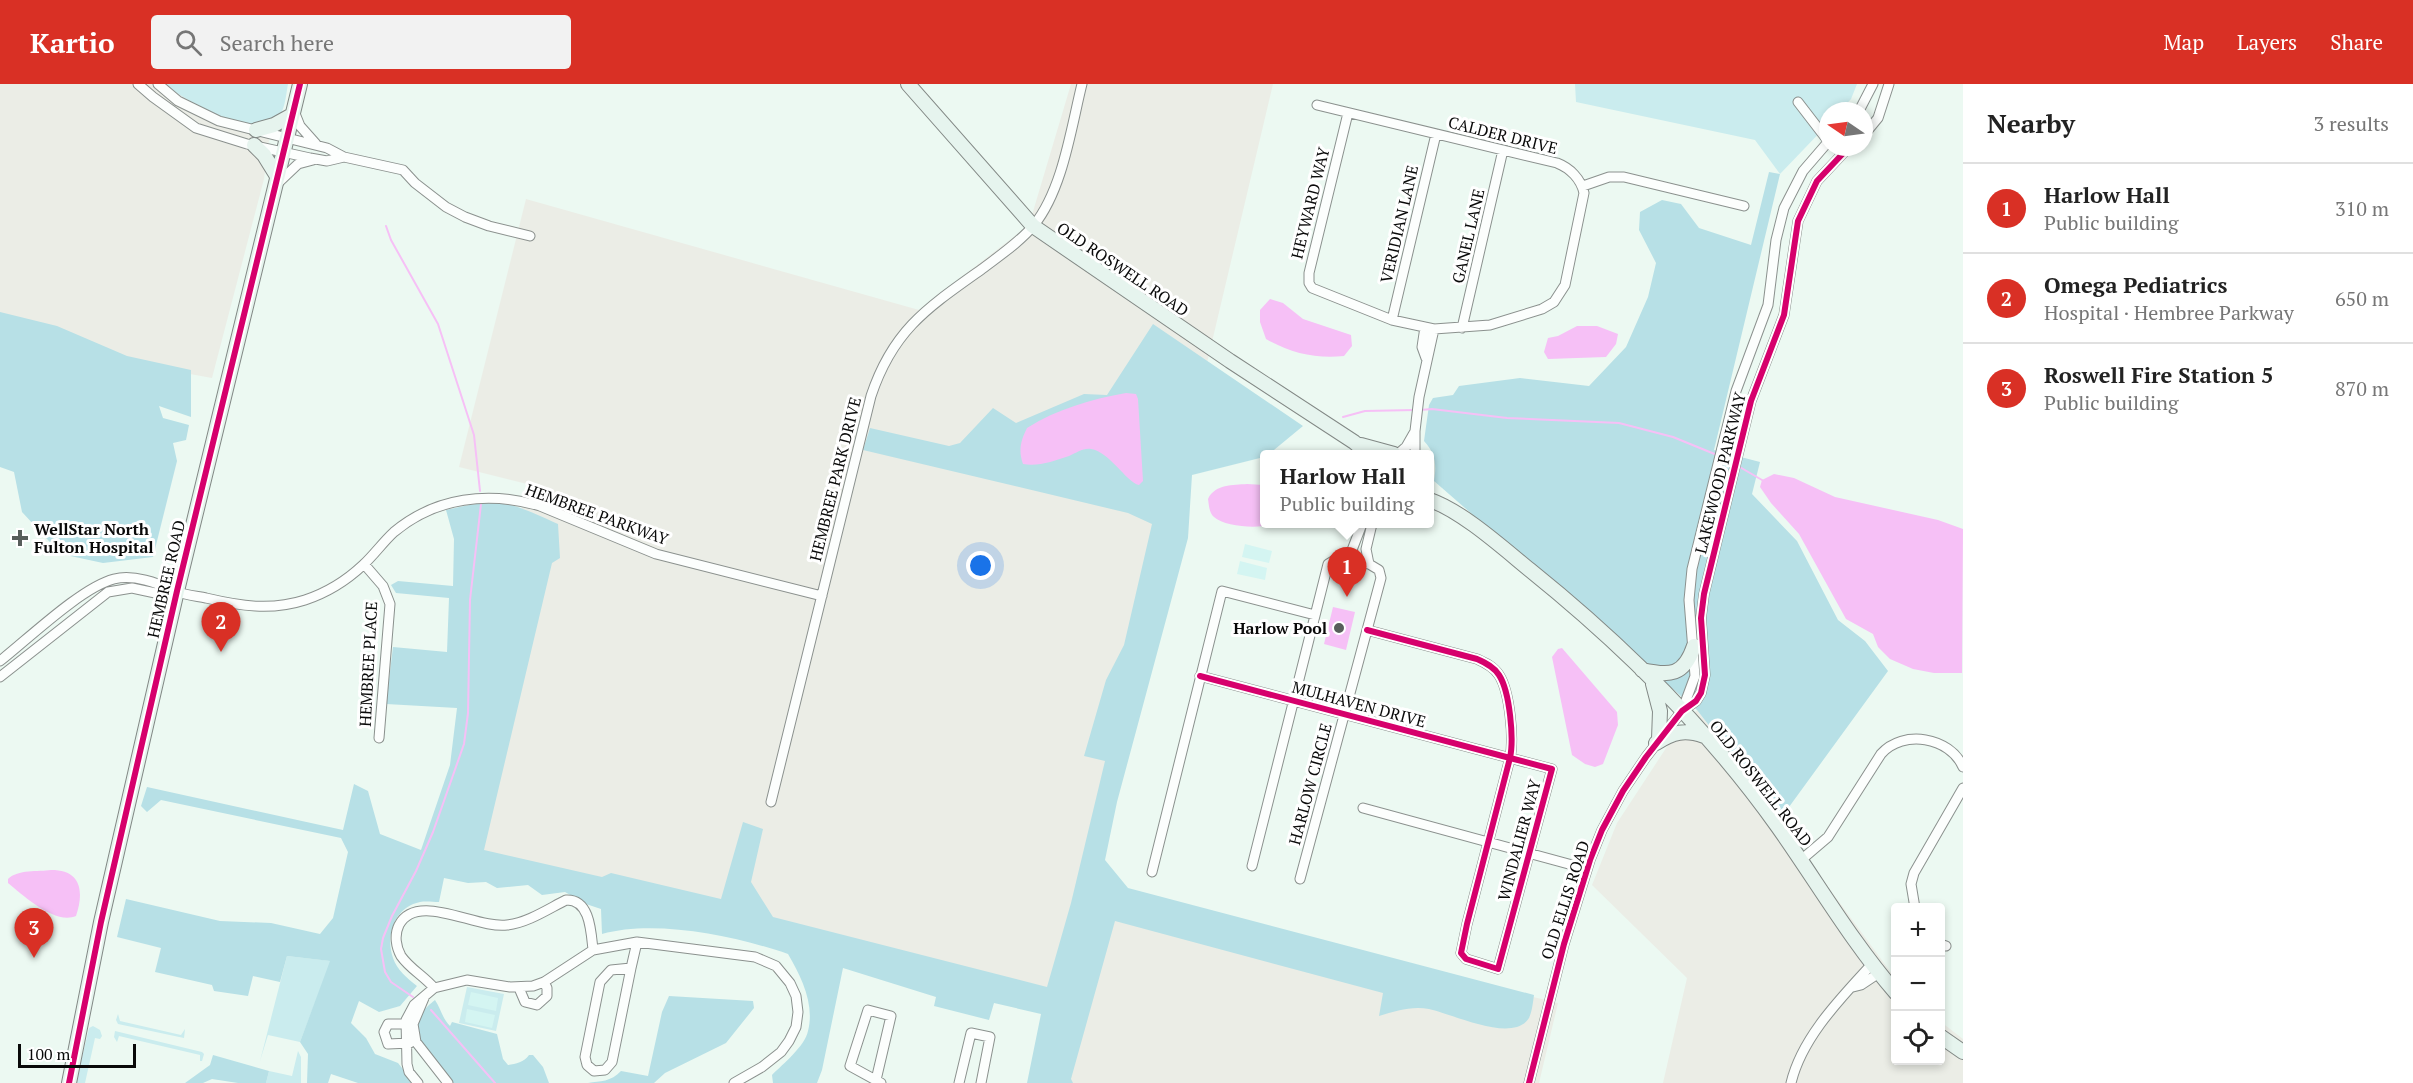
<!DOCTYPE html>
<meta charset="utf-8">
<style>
:root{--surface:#fff;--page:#f2f2f2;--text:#222;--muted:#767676;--line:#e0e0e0;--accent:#d93025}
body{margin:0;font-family:"PT Serif",serif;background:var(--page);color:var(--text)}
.controls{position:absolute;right:18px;bottom:18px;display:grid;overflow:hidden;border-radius:6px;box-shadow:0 3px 9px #0003}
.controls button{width:54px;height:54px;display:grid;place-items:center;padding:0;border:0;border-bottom:2px solid var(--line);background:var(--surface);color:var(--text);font:30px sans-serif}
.compass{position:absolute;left:1819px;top:18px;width:54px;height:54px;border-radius:50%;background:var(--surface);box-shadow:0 3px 9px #0003;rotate:283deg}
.scale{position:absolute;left:18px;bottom:15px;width:118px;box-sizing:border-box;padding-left:6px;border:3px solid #090909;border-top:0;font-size:16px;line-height:21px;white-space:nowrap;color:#090909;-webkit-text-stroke:4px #fff;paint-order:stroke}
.you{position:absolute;left:981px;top:482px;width:21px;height:21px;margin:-15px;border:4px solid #fff;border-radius:50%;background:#1a73e8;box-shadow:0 0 0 9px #1a73e833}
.badge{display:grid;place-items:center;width:39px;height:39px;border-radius:50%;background:var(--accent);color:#fff;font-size:20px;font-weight:700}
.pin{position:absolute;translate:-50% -50px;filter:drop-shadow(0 2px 3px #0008)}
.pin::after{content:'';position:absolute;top:32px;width:21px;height:18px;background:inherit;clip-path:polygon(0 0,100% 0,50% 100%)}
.popup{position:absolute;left:1260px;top:366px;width:174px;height:78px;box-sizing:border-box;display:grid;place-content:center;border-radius:6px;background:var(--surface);filter:drop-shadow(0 2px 4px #0005);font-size:20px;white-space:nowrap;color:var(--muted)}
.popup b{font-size:22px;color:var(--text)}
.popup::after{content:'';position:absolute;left:50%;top:100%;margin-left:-12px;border:12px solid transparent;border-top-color:var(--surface)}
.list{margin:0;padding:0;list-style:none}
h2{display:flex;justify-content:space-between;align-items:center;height:78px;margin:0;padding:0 24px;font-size:26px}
h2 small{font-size:20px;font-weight:400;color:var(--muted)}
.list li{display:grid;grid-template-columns:39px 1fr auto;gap:18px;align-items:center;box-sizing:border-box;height:90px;padding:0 24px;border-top:2px solid var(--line)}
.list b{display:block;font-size:22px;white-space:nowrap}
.list p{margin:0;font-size:20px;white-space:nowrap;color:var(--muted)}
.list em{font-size:20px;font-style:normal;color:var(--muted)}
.icon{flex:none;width:33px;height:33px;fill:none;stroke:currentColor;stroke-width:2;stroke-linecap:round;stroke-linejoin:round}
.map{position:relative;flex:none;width:1963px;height:999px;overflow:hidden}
header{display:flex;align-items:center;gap:36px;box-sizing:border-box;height:84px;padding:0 30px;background:var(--accent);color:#fff}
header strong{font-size:28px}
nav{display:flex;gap:33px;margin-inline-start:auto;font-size:21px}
.search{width:420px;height:54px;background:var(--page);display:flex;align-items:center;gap:15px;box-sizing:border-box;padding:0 21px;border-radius:6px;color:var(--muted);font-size:22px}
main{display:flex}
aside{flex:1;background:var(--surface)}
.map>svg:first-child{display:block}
.industrial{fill:#ebede6}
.green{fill:#caecee}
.forest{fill:#b7e0e6}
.pitch{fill:#d4f5f2}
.water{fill:#f6c0f6}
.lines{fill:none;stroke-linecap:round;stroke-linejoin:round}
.stream{stroke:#f6c0f6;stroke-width:2}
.street-casing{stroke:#8b918e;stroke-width:11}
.secondary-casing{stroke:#828885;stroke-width:16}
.street{stroke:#fcfefd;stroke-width:9}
.secondary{stroke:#e6f4ee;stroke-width:14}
.cycleway-casing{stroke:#fff;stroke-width:10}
.cycleway{stroke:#d6006c;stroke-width:6}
.poi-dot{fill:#585d5b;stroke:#fff;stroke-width:2}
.labels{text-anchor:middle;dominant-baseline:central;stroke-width:6;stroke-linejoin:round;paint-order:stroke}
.street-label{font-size:16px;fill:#090909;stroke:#fff}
.poi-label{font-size:16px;font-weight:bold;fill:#090909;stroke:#fff;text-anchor:start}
</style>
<header>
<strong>Kartio</strong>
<div class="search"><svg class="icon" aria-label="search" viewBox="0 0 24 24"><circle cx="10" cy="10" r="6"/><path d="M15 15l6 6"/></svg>Search here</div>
<nav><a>Map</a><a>Layers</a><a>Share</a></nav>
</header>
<main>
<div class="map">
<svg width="1963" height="999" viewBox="0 0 1963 999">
<rect width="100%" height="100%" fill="#ecf9f2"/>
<path class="industrial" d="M0,0H164L240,37L262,42L271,40L264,95L212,294L124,278L0,232Z
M1071,0H1273L1083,803L1558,919L1539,999H1033L1055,910L434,771L474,635L527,400L459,383L526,115L919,226L1029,141Z
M1697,626L1781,734L1820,792L1895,894L1896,976H1940L1941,938L1963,955V999H1663L1687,894L1592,801L1617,739L1672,655Z"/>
<path class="green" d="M164,0H288C286,10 285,29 276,36C252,55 184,16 164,0Z
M1575,0H1857L1851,15L1840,27H1828V40L1780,90L1755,56L1576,18Z
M287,872L331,877L300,958L268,951L260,977Z
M467,903L504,910L496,947L459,939Z
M118,930L120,937L181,951L185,945L184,954L118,940L116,936Z
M93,942L100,946L102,952L100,955L95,954L85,999H76L89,944Z
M115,947L202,968L204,970L202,977H200V971L119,952L117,958L114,953Z
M298,967L301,973V999H266L269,987L292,992Z"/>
<path class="forest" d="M1769,88L1780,90L1714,366L1760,378L1752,410L1797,457L1838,536L1865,557L1888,587L1781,734L1697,626L1434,397C1437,380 1435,369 1424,357L1429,321L1433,314L1453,311L1459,302L1520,294L1589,302L1626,263L1648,213L1656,179L1639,146L1640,128L1662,116L1681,120L1699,144L1751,161Z
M0,228L57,242L127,272L191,286V333L159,322L163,334L189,341L186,356L173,359L177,377L153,473L103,479L61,470L22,428L14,388L0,383Z
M1153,240L1303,342L1269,370H1264V373L1192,391L1188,454L1117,718L1105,776L1128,804L1534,911C1533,918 1532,928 1529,934C1513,960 1453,930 1429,925C1411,922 1396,927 1379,932L1383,909L1115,837L1071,995L1073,999H1027L1041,930L994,919L989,936L934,922L936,913L843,884L822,986L817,999H773L772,991C783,980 805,962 808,947C815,920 801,892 788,870C736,852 655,835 602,850L601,825L586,820L565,808L542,811L528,801L497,804L486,798L468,799L444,794L439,818C433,818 426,817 420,818C395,823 385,851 393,874C397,886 407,894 417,902L400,922L379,928L359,917L351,939L366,954L375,970L398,979L414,999H358L331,990L328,999H307L308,970L300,958L330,877L287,872L280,898L253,892L248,912L214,907L212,901L155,888L161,864L117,853L126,815L220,837L271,839L320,850L333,834L348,768L341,754L161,716L147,728L141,722L147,703L343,746L354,700L368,707L380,750L421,766L450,681L457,624L386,620L393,563L447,568L449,514L396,509L391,501L398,497L453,502L454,455L446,426C499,413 510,418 558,440L560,474L552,479L484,766L602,793L611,789L721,815L743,738L763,745L751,798L773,833L1047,903L1071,819L1105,677L1084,672L1106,596L1124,561L1152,440L1128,429L863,366L870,344L949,362L960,359L993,324L1016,339L1084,310L1107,311Z
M669,912L753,917L754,924L726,959L665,989L654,999H588C600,997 611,998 621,987L648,992L662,928Z
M435,916C441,925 442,934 450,942L452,938L497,950L503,975L508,981C516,980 524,978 529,971H533L543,983L549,999H450C436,981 406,954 421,930C424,925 430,920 435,916Z
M213,971L269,987L266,999H238L212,995L203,999H185L210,981Z"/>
<path class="pitch" d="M1245,460L1272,467L1269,479L1242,473Z
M1240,477L1267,484L1265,496L1237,490Z
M471,908L498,914L496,927L468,921Z
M467,925L495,931L492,944L465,938Z"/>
<path class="water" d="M1270,215L1283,219L1303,235L1351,251L1352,262L1344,272C1316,275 1291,269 1266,255L1260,238V226Z
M1577,242H1597L1618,250L1616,260L1606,273L1548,275L1544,268L1548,254L1558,252Z
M1126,309L1136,310L1138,315L1143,397L1139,401C1126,398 1110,368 1091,365C1082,364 1077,369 1069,372C1054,377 1038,383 1023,380C1018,366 1021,356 1027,344C1057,325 1092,315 1126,309Z
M1774,390L1794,394L1835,413L1938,436L1963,445L1962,589H1934L1913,585L1890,575L1878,563L1873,550L1846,535L1799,450L1771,419L1760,403L1762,396Z
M1247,400L1264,401V440H1273C1259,445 1225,443 1214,433C1209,429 1209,421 1208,415C1215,400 1233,401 1247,400Z
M1333,523L1355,528L1346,566L1324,560Z
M1562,564L1617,628L1618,641L1603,680L1595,683L1585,680L1572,671L1552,573L1558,565Z
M51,786C82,786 84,808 76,832C55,841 24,812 8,799V795C18,785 38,788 51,786Z"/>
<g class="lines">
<path class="stream" d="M386,142L391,156L438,240L474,351L480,407
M1420,326L1432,325L1507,334L1619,339L1673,353L1717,371
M1343,333L1365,327L1415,326
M1723,374L1734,379
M1738,382L1762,396
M413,913L391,898L385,888L381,865L383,854L392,832L416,787L433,748L464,660L468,629L470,516L481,420
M431,926L495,999"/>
<g class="street-casing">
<path id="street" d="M138,0L153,13L196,44L247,60L310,74L327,77L344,73
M158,0L178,17L219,37L327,64L344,73L403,86L415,99L446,123L465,133L489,142L530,152
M1798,18L1828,57
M1317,21L1557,79C1570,84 1581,95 1584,109L1565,201L1554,218L1542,225L1490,241L1434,245L1392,236L1312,204L1309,199V189L1348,29
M294,27L300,42L316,60
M1859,27L1873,0
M1864,51L1878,34L1889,0
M278,99L298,80L313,76
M1583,102L1609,93H1624L1744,122
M1392,236L1436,50
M1425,243L1422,263L1426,274
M1462,244L1503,66
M1398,370L1406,363L1414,349
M1415,370V347L1419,313L1434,245
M1345,475L1352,466L1362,440
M364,480L383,502L390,520L379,654
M1369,480L1366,465L1372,440
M0,577C28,555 82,503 114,495C134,490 157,499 175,507C185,511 196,512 206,514C240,522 271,527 305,516C326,509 346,497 363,481C374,471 383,458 394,448C436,413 489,407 540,422L656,470L822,512
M1200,592L1510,674L1467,840L1461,869L1466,875L1498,885L1552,685L1510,674C1514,655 1510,608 1499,591C1494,583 1486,579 1477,575L1367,546
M0,593L108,508L132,504L160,510L177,507
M1682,627L1695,592L1689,516L1692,485L1736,307L1768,221L1776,156L1784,124L1803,87L1828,58
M771,718L871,312C893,246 927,224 982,185C999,172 1020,158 1034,141C1063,105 1071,44 1082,0
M1363,724L1587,785
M1801,776L1828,753L1881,670C1903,645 1950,653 1963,683
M1252,782L1328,480L1338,474L1369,480L1379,486L1381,494L1300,795
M1152,788L1222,507L1315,531
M1915,824L1911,800L1914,789L1963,704
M1940,860L1946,862
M631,884L612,978L605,986L594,987L587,981L585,973L600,898L611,886Z
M631,884L637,858
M1853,903L1861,901L1879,889
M434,904C424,892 410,885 401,872C396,863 394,851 399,841C417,807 476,845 507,841C527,839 548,825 566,816C590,815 591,847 593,866
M519,904L525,918L537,921L547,912V904L544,898
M424,914L413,940L416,958L448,999
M410,959L388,960L384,948L388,940H411
M876,996L891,932L868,926L850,982L881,999
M418,999L409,988L407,980L406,936L414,921L434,904L467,896L510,903L533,902L544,898L593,866L637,858L755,873L776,882L790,899L796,912L798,928L796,943L789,957L781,968L762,983L734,999
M959,999L971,949L990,953L981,999
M1529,999L1564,860L1590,776L1602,746L1623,707L1646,673L1682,627L1696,617L1701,609L1705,591L1701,534L1704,510L1751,317L1784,231L1798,137L1817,97L1849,63
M1791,999C1802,953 1841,914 1872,880"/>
</g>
<g class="secondary-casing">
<path id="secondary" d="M908,0L1033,142L1230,277L1354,358L1368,370
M256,46L274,41L292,31
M254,61L264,71L277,92
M1361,361L1394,370
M1430,416C1462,427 1503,464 1530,486C1622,560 1709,646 1778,743C1817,798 1851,857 1896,909
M1642,586C1670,592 1684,592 1694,562
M1653,600L1660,627L1659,655
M1656,659C1673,648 1685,645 1704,652
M1940,952L1963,968
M69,999L101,838L177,507L300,0"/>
</g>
<use href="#street" class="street"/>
<use href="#secondary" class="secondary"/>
<g class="cycleway-casing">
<path id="cycleway" d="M1200,592L1510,674L1467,840L1461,869L1466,875L1498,885L1552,685L1510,674C1514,655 1510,608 1499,591C1494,583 1486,579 1477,575L1367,546
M69,999L101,838L177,507L300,0
M1529,999L1564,860L1590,776L1602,746L1623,707L1646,673L1682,627L1696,617L1701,609L1705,591L1701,534L1704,510L1751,317L1784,231L1798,137L1817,97L1849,63"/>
</g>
<use href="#cycleway" class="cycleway"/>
</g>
<g class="poi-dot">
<path d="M17 445h6v6h6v6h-6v6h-6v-6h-6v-6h6z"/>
<circle cx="1339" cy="544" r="6"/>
</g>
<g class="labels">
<g class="street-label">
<text transform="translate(1503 51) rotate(14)">CALDER DRIVE</text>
<text transform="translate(1310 119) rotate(-76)">HEYWARD WAY</text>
<text transform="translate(1399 140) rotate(-77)">VERIDIAN LANE</text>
<text transform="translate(1468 152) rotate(-77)">GANEL LANE</text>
<text transform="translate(1123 185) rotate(34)">OLD ROSWELL ROAD</text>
<text transform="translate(1720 389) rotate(-76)">LAKEWOOD PARKWAY</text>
<text transform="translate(835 395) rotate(-76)">HEMBREE PARK DRIVE</text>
<text transform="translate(597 430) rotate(20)">HEMBREE PARKWAY</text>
<text transform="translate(166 495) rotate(-77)">HEMBREE ROAD</text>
<text transform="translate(368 580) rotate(-87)">HEMBREE PLACE</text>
<text transform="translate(1359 620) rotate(15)">MULHAVEN DRIVE</text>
<text transform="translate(1761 699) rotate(52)">OLD ROSWELL ROAD</text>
<text transform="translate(1310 700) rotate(-75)">HARLOW CIRCLE</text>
<text transform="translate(1519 756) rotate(-75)">WINDALIER WAY</text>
<text transform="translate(1565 816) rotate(-72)">OLD ELLIS ROAD</text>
</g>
<g class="poi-label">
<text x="34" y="445">WellStar North<tspan x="34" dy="18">Fulton Hospital</tspan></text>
<text x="1327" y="544" text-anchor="end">Harlow Pool</text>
</g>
</g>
</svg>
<div class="controls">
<button>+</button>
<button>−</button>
<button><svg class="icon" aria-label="locate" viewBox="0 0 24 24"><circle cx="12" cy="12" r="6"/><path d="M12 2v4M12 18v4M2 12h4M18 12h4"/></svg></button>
</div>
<svg class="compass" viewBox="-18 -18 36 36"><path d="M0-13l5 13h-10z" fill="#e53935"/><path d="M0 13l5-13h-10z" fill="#767676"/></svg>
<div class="scale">100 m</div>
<div class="you"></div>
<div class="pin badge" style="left:1347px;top:513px">1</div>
<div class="popup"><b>Harlow Hall</b>Public building</div>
<div class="pin badge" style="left:221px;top:568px">2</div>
<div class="pin badge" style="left:34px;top:874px">3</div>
</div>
<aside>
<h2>Nearby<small>3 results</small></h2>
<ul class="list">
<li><span class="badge">1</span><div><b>Harlow Hall</b><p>Public building</p></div><em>310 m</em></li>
<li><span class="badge">2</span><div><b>Omega Pediatrics</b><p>Hospital · Hembree Parkway</p></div><em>650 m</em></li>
<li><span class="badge">3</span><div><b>Roswell Fire Station 5</b><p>Public building</p></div><em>870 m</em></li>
</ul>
</aside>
</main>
